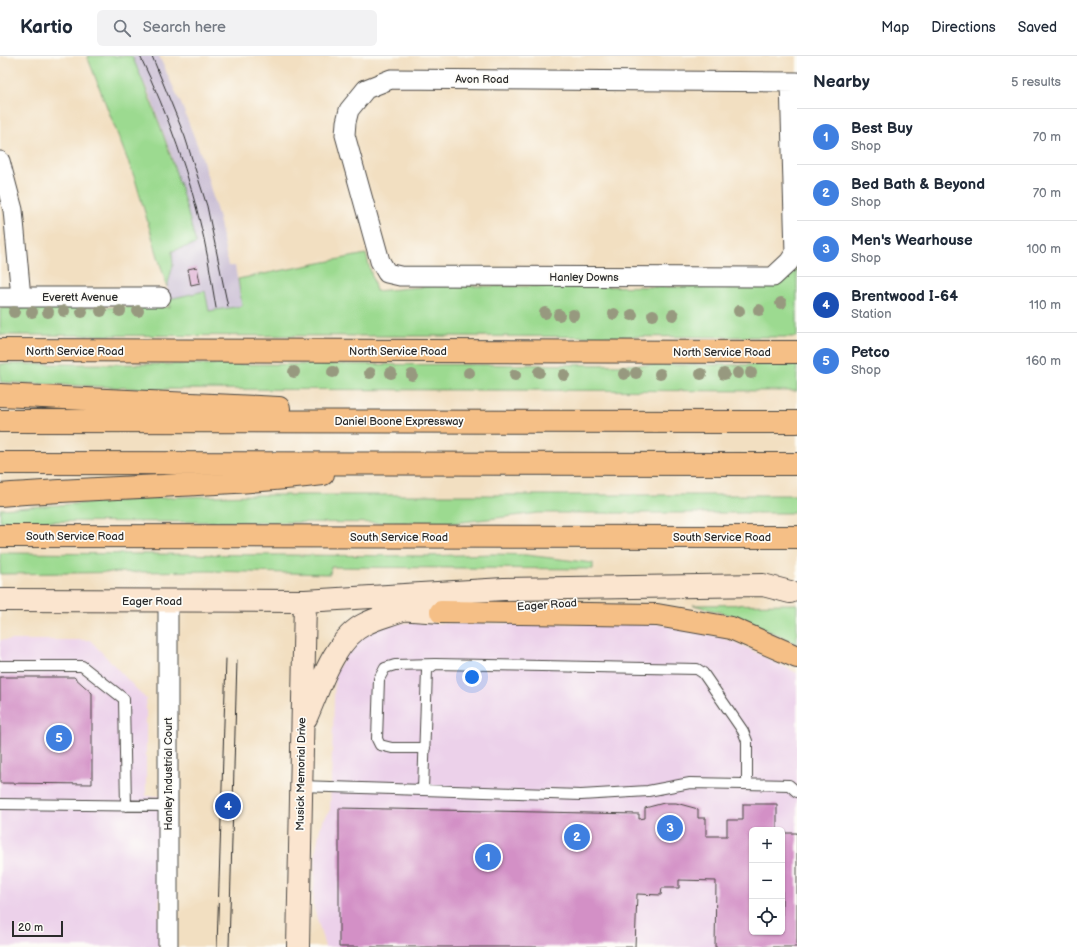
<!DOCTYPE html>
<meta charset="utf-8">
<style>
:root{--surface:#fff;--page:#f2f2f3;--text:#1f2937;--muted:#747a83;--line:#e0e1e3;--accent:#d1495b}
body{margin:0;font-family:"Balsamiq Sans",sans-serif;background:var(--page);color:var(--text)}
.controls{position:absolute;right:12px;bottom:12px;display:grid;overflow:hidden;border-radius:6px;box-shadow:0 1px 3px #0004}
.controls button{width:36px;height:36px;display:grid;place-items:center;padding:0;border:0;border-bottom:1px solid var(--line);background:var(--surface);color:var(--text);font:20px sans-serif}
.scale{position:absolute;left:12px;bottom:10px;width:51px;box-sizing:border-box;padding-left:4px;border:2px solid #2b2b2b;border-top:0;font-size:11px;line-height:14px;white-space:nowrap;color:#2b2b2b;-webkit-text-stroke:3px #fdfcf7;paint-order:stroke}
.you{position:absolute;left:472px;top:621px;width:14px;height:14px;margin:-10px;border:3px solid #fff;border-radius:50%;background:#1a73e8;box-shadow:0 0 0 6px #1a73e833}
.badge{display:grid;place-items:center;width:26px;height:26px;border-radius:50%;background:var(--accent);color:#fff;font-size:13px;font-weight:700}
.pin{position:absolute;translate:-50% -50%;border:2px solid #fff;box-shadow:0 1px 4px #0006}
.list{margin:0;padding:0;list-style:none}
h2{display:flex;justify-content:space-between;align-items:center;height:52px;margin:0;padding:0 16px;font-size:17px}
h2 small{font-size:13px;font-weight:400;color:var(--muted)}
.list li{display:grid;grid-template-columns:26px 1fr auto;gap:12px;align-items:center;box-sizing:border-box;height:56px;padding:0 16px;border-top:1px solid var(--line)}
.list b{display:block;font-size:15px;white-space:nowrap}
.list p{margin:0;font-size:13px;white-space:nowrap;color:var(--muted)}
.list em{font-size:13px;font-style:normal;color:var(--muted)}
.icon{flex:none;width:22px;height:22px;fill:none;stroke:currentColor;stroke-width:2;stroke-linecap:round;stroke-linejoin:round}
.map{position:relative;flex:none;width:797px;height:891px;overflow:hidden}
header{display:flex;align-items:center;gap:24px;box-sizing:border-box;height:56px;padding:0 20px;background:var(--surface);border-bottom:1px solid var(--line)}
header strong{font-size:19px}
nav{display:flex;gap:22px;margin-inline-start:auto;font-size:14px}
.search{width:280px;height:36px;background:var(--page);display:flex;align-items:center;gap:10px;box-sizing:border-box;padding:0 14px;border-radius:6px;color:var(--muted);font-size:15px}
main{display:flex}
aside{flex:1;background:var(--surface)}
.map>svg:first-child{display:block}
.built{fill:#ecd1ea;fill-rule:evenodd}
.industrial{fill:#cbbfd5}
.green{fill:#9cda90;stroke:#64825e}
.building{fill:#d390c6}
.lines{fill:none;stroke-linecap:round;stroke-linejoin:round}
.lane-casing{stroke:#494642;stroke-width:12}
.street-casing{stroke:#494642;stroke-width:21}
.secondary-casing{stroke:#494642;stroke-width:24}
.primary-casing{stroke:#494642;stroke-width:24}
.highway-casing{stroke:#494642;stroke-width:24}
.lane{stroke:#fff;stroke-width:10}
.street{stroke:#fff;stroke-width:19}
.secondary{stroke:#fbe5cf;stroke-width:22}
.primary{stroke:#f5bf86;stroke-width:22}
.highway{stroke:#f5bf86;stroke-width:22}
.tram{stroke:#2b2b2b;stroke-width:1}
.tree{fill:#97997f}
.labels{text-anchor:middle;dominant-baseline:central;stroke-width:3.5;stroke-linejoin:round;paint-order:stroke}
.street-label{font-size:11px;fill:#2b2b2b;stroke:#fdfcf7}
</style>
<header>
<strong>Kartio</strong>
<div class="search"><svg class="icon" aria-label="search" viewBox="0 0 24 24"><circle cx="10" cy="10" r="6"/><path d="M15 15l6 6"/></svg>Search here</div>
<nav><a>Map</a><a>Directions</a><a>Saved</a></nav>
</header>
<main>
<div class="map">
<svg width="797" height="891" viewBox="0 0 797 891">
<rect width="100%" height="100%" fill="#fdfcf7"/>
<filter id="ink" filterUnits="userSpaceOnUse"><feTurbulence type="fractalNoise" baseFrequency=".025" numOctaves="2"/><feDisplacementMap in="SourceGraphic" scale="8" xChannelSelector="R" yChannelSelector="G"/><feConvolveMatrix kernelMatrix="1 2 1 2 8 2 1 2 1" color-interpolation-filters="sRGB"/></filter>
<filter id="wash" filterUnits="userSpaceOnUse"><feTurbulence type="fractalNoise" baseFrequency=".012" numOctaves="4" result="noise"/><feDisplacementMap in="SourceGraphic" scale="16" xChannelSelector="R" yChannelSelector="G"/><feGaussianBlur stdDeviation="0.9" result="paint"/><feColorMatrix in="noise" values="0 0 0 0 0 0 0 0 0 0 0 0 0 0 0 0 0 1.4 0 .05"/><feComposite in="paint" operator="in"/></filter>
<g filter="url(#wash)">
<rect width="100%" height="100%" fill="#f2dfc1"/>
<path class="built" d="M380,567L657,568L694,574L735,586L797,617V891H325L313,848L316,794L321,768L330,754L335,617L353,587ZM752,774H782V876H752Z
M0,584H90L146,643V740H161L159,891H0Z"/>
<path class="industrial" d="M132,0H159L182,50L202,101L220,167L228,210H235L242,250L209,255L205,235L169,243L167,231L173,209L172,195L196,188L171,98L151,42Z"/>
<path class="green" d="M87,0H132C159,61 180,123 196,188L172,195L173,209L167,231L135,123Z
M366,198L376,235L431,230L762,231C777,228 788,224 797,212V281L0,279V252L170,251L169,243L205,235L209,255L242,250L238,223Z
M0,308L797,309V335L152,333L0,326Z
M254,439H797V457H538L454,467L0,465V453L176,441Z
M0,497L426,500L494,498L526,499L593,507V513L331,511L330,518L208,515L0,518Z
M797,548V588L741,562L693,549Z"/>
<g id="blocks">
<path class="building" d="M197,211L200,227L191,229L188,213Z
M0,621H74L92,637V728L0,727Z
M664,747H676L698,753V762H706V780H727V764H743V748H777V774H752V876H782V777H797V891H715L716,825L679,824V832H662L661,839L637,838L635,891H339V752L639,758V763L645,762V752Z"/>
</g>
</g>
<g filter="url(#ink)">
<use href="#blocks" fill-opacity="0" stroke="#494642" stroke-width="1"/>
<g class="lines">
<g class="lane-casing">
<path id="lane" d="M0,610H82L124,643L126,750
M425,692H392L380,689L377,683L379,623L385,612L395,609L435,608
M300,730L581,739L648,735L690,727L789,729L797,736
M423,734L427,614L435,608L697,613L703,617L743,675L747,685V728
M0,748L168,750"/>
</g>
<g class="street-casing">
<path id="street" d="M790,26L795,197L789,206L773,221L400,220L387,217L380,205L345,79L346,66L349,54L366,33L391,23L797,26
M0,105L13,154L21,241
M0,241H161
M168,891V545"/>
</g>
<g class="secondary-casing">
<path id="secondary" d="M0,544L305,545L504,533L763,529L790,536
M384,552L441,556L459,555
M306,662C319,633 334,583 365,568C376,562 390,559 402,554
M298,891L305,545"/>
</g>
<g class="primary-casing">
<path id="primary" d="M0,294L797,296
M0,480L797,481
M441,556L657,559L731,572L797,601"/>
</g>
<g class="highway-casing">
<path id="highway" d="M0,339L279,352
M0,365L797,366
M0,407L797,408
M0,439C107,430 216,431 323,418"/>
</g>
<use href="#lane" class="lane"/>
<use href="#street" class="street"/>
<use href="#secondary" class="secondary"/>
<use href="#primary" class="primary"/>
<use href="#highway" class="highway"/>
<path class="tram" d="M140,0C168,58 190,120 204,183C209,206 212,229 216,252
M152,0L185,81L207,150L228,251
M217,891L226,603
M229,891L237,604"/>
</g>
<g class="tree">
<circle cx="781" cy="247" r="6"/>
<circle cx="759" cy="254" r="6"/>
<circle cx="64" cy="255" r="6"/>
<circle cx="101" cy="255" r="6"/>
<circle cx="120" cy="255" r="6"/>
<circle cx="138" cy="255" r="6"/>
<circle cx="739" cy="255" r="6"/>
<circle cx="14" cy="256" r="6"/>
<circle cx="32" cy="256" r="6"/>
<circle cx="48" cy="256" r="6"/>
<circle cx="82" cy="256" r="6"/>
<circle cx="545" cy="257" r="6"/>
<circle cx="614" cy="258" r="6"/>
<circle cx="559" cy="259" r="6"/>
<circle cx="573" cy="259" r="6"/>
<circle cx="632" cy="259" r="6"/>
<circle cx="653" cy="259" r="6"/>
<circle cx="673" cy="259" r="6"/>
<circle cx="294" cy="316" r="6"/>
<circle cx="333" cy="316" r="6"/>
<circle cx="539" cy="316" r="6"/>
<circle cx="370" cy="317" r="6"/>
<circle cx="391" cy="317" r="6"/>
<circle cx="469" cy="317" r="6"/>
<circle cx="636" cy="317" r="6"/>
<circle cx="738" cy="317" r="6"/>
<circle cx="751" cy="317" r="6"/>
<circle cx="624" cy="318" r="6"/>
<circle cx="660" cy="318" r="6"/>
<circle cx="701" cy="318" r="6"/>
<circle cx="724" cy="318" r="6"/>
<circle cx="412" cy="319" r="6"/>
<circle cx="515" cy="319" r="6"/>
<circle cx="564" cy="319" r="6"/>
</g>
</g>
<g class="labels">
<g class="street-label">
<text x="482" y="23">Avon Road</text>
<text x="584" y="221">Hanley Downs</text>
<text x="80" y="241">Everett Avenue</text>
<text x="75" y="295">North Service Road</text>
<text x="398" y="295">North Service Road</text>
<text x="722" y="296">North Service Road</text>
<text x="399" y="365">Daniel Boone Expressway</text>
<text x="75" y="480">South Service Road</text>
<text x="399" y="481">South Service Road</text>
<text x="722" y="481">South Service Road</text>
<text x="152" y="545">Eager Road</text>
<text transform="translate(547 549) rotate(-4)">Eager Road</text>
<text transform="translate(168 718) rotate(-90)">Hanley Industrial Court</text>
<text transform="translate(301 718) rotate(-89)">Musick Memorial Drive</text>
</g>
</g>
</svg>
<div class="controls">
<button>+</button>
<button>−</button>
<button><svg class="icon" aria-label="locate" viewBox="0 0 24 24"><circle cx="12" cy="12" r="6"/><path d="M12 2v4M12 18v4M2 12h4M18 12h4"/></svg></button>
</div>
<div class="scale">20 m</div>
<div class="you"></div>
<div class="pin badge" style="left:488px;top:801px;background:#3f7fe0">1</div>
<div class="pin badge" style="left:577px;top:781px;background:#3f7fe0">2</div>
<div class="pin badge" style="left:670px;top:772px;background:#3f7fe0">3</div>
<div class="pin badge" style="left:228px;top:750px;background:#1a4fb4">4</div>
<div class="pin badge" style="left:59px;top:682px;background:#3f7fe0">5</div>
</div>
<aside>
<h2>Nearby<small>5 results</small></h2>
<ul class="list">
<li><span class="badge" style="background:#3f7fe0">1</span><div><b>Best Buy</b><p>Shop</p></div><em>70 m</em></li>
<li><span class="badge" style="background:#3f7fe0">2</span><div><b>Bed Bath &amp; Beyond</b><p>Shop</p></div><em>70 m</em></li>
<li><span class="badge" style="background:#3f7fe0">3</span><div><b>Men's Wearhouse</b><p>Shop</p></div><em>100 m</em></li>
<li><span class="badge" style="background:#1a4fb4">4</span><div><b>Brentwood I-64</b><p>Station</p></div><em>110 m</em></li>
<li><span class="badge" style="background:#3f7fe0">5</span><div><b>Petco</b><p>Shop</p></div><em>160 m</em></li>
</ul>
</aside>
</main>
